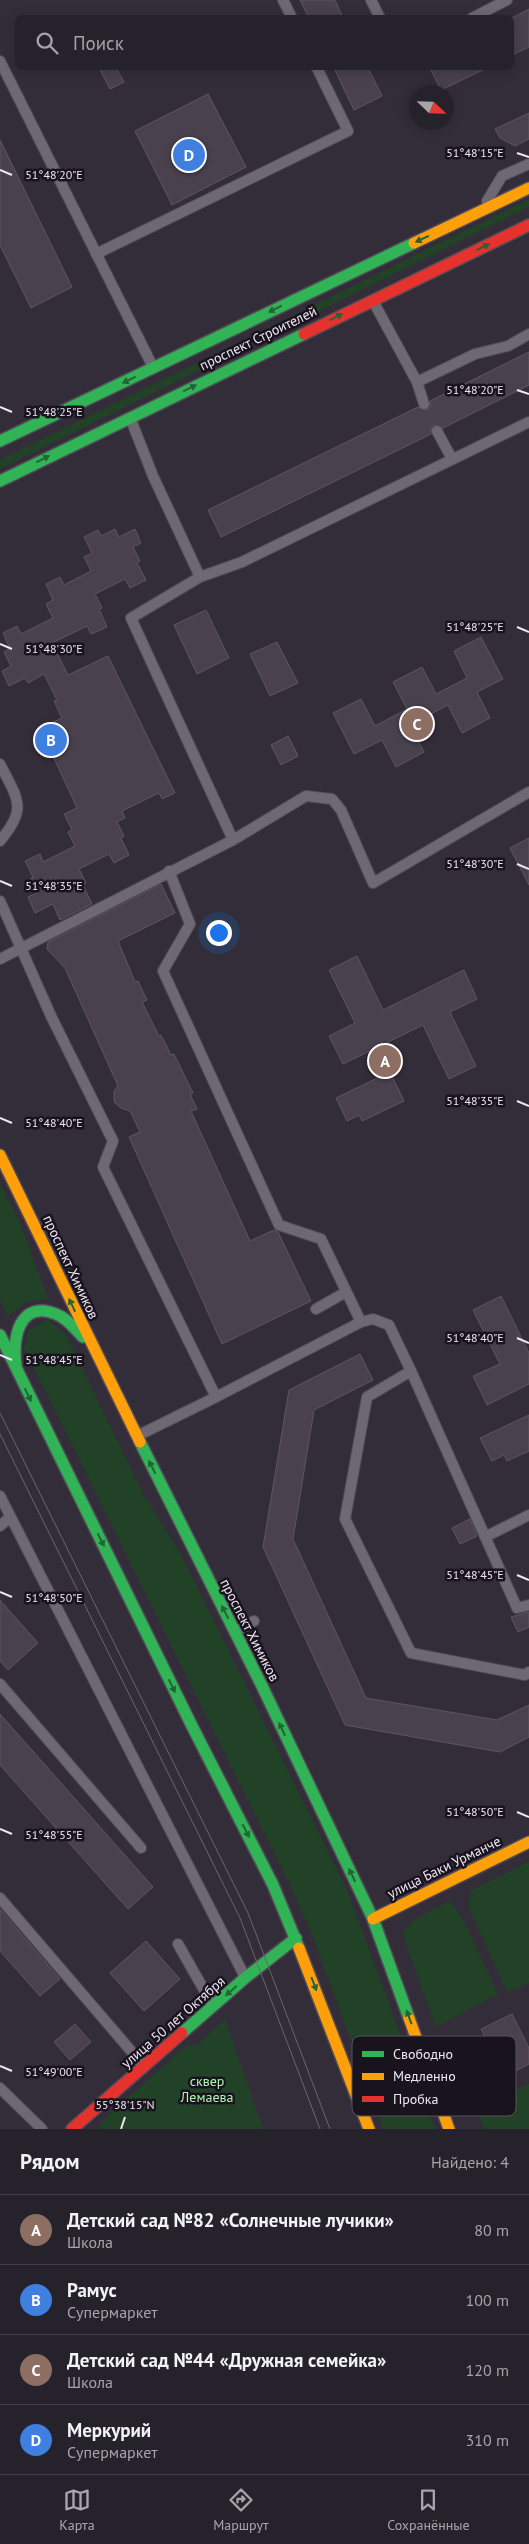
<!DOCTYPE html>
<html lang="ru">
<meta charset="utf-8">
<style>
:root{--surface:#26222b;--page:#2e2a33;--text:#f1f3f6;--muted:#a4a4a9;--line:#423f47;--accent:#ada5b3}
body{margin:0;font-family:"PT Sans",sans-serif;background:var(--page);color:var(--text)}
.compass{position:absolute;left:409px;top:85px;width:45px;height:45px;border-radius:50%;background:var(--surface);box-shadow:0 2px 12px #0003;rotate:113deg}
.you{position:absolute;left:218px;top:932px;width:18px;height:18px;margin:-12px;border:4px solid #fff;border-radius:50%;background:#1a73e8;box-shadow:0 0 0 8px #1a73e833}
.badge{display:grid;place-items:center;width:32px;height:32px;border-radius:50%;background:var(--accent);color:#fff;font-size:16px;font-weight:700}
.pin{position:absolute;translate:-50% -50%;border:2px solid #fff;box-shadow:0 1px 5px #0006}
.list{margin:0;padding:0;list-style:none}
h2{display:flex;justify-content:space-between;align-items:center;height:65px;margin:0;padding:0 20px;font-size:21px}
h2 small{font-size:16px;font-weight:400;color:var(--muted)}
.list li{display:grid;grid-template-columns:32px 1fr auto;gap:15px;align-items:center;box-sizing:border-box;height:70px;padding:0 20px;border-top:1px solid var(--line)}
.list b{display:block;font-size:19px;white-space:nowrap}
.list p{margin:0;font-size:16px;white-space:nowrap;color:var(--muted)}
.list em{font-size:16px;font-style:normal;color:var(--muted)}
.icon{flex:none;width:28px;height:28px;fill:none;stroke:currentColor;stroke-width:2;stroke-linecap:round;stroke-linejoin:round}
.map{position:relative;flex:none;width:529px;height:2129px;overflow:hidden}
.search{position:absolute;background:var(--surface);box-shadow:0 2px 12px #0003;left:15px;right:15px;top:15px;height:55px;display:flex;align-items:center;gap:12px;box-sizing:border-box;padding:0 18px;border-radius:8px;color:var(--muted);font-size:19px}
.sheet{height:345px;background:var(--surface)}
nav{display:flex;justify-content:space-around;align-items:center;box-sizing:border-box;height:70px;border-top:1px solid var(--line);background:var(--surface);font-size:14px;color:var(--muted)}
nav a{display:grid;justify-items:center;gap:2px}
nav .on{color:var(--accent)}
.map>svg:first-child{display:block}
.green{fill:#224228}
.building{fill:#49414e;stroke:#5c5761}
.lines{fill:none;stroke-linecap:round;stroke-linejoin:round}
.lane-casing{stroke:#514c57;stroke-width:12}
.fast-casing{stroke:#514c57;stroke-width:14}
.slow-casing{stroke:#514c57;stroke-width:14}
.jam-casing{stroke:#514c57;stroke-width:14}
.lane{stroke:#6e6872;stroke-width:10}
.fast{stroke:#30b455;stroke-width:11}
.slow{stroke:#ff9f0a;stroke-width:11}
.jam{stroke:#e5322d;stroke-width:11}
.tram{stroke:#6a656f;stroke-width:1}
.oneway{fill:#246439}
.ticks{fill:none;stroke:#eee6f5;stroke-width:2}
.labels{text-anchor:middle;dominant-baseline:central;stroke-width:5;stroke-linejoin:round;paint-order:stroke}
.street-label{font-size:14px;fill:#eee6f5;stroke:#19131d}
.park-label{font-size:14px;fill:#b1f4b8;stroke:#19131d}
.key{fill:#19131d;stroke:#59525e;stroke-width:1}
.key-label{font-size:14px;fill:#eee6f5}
.ticks-label{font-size:12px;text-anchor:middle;fill:#eee6f5;stroke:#19131d;stroke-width:5;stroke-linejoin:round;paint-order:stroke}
</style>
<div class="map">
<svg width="529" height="2129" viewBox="0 0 529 2129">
<rect width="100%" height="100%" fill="#332d39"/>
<path class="green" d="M529,199V207L0,469V460Z
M0,1184L19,1221L48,1299L26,1302L8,1316L0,1300Z
M48,1320L66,1335L143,1494L181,1555L347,1890L435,2129H384L311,1932L293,1891L24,1348L28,1330Z
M529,1862V1983L508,1993L469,1908L470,1891Z
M450,1901L464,1921L498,1994L436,2027L403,1935C408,1918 436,1909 450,1901Z
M225,2019L263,2129H100V2123L187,2045L196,2046Z
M529,2084V2129H484L475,2107Z"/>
<path class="building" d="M300,0H335L343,18H309Z
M529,9V47L512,55V18Z
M99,68H116L124,82L110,89Z
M334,68H368L382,96L354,110Z
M430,68H487L441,90Z
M208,94L246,167L172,205L135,131Z
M529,113V139L515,146L500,138L495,129Z
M0,140L72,287L31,308L0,245Z
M529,352V385L443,428L434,425L431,428V434L221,537L208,510L418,407L427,410L431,406L430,401Z
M115,529L119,537L135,529L141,543L133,547L140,561L137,563L146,580L130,588L125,579L95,594L102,608L99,609L107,627L91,634L87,626L52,643L68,675L108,656L175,793L162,799L159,793L122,811L125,818L117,822L124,836L121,838L129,855L114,863L109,854L79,869L86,883L83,885L92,904L60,920L53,904L35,913L28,897L37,893L30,879L33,877L25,861L40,854L43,862L75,846L68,832L72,830L64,814L77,808L40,728L62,718L54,701L57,700L44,674L28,683L25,678L9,686L2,671L11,666L4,652L10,649L3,633L17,626L21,634L53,618L46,604L53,600L46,584L60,577L64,585L91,571L84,557L92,553L84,537L98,530L101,536Z
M206,610L229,658L197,674L174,625Z
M481,637L503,679L477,692L490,718L462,733L448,705L410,725L424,752L396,767L382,740L354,754L333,713L361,699L375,726L407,709L393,682L422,667L436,694L467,678L454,651Z
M277,642L298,683L270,696L250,654Z
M288,736L298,756L281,765L271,745Z
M529,838V885L510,848Z
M161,884L175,913L118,941L135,982L138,981L147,1000L142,1002L159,1036L161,1035L171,1055L174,1054L193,1093L190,1094L197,1109L191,1111L250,1241L274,1230L278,1232L311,1301L222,1344L129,1137L140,1132L130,1111L121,1108L114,1102V1091L118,1086L65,968L47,949L48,942Z
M357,956L383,1010L464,970L477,999L450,1012L476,1066L449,1079L423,1025L343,1064L329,1036L355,1023L329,970Z
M390,1072L404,1101L362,1121L359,1115L347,1121L336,1098Z
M501,1296L529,1353V1384L487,1405L473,1376L500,1364L473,1310Z
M360,1354L373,1380L314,1410L293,1539L366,1698L497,1720L529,1705V1737L500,1752L345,1725L263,1547L289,1390Z
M529,1415V1451L507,1461L504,1455L492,1461L480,1438Z
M470,1519L477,1536L460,1544L452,1528Z
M0,1600L38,1643L8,1670L0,1661Z
M529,1612V1627L518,1632L511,1617Z
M0,1714L153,1887L128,1909L0,1765Z
M0,1909L60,1979L40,1996L0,1951Z
M146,1941L180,1979L144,2011L110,1973Z
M512,2014L529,2048V2064L504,2077L481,2029Z
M75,2024L91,2042L70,2060L54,2042Z"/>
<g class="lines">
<g class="lane-casing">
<path id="lane" d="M283,0L292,18
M371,0L380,18
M472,18L507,0
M0,61L153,367
M487,201L502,176L529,164
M96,254L348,131L317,68
M373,301L417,382L424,404
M417,382L475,354L508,346L529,334
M437,431L452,459
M200,577L242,562L529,422
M0,764C18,800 28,808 0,841
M233,840L306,796L332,799L341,810L373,883L529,792
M169,871L190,924L163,971L279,1225L321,1239L361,1322
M0,901L51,1016L113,1141L103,1167L216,1397L137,1436
M0,959L233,840L131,618L200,577L153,476L131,420
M316,1309L346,1292
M411,1371L517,1608L529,1605
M216,1397L361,1322L373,1319L389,1325L411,1371L367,1397L345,1519L411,1653L525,1675L529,1672
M0,1496L245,1977
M0,1526L10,1517
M485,1537L529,1515
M236,1631L254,1621
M0,1684L141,1848
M0,1898L144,2066
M178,1944L212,2004
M0,2088L42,2129"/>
</g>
<g class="fast-casing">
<path id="fast" d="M0,441L414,243
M0,481L304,334
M0,1335L192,1726L273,1885L299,1948
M16,1365C12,1339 19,1299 56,1314C67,1318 75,1329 83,1337
M140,1442L262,1686L373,1919L409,2018
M182,2033L245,1978L296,1938"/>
</g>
<g class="slow-casing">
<path id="slow" d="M414,243L529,188
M0,1155L140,1442
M373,1919L529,1842
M299,1948L369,2129
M409,2018L449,2129"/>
</g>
<g class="jam-casing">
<path id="jam" d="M304,334L529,225
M72,2129L182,2033"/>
</g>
<use href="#lane" class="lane"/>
<use href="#fast" class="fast"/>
<use href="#slow" class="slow"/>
<use href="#jam" class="jam"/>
<path class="tram" d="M0,1413L248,1913L330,2129
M0,1434L240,1918L320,2129"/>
</g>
<defs><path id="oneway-solid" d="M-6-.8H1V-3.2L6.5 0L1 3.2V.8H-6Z" transform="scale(1.25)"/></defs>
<g class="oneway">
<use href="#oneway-solid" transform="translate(422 239) rotate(155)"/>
<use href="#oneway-solid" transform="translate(483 247) rotate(-26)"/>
<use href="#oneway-solid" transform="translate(275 309) rotate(154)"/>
<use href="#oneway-solid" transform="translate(336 317) rotate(-26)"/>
<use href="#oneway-solid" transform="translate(129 380) rotate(154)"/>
<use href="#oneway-solid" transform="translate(190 388) rotate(-26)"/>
<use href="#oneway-solid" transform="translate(43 459) rotate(-27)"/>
<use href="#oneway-solid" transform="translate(72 1305) rotate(-115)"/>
<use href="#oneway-solid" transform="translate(28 1395) rotate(64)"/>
<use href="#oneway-solid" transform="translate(152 1467) rotate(-117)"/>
<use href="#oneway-solid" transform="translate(101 1540) rotate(63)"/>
<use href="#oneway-solid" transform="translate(225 1612) rotate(-117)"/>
<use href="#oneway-solid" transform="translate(172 1686) rotate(64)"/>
<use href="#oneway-solid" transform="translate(282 1729) rotate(-115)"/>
<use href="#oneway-solid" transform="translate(246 1831) rotate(63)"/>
<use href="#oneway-solid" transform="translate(352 1875) rotate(-115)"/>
<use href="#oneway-solid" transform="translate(314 1984) rotate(69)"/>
<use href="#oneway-solid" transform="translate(231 1991) rotate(139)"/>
<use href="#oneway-solid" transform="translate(409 2017) rotate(-110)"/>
</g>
<path class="ticks" d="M517,153L529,157M0,170L12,175M517,390L529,394M0,407L12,412M517,627L529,632M0,644L12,649M517,864L529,869M0,881L12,886M517,1101L529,1106M0,1118L12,1123M517,1338L529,1343M0,1355L12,1360M517,1575L529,1580M0,1592L12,1597M517,1812L529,1817M0,1829L12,1834M0,2066L12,2071M121,2129L125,2117"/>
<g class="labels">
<g class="street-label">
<text transform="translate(258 338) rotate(-26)">проспект Строителей</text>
<text transform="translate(71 1267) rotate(65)">проспект Химиков</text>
<text transform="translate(250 1630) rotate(63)">проспект Химиков</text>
<text transform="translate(444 1867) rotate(-26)">улица Баки Урманче</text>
<text transform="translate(173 2022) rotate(-41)">улица 50 лет Октября</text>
</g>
<g class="park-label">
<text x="207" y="2081">сквер<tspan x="207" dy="16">Лемаева</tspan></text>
</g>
</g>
<rect x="352" y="2036" width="164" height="80" rx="8" class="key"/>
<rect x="362" y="2051" width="22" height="6" fill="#30b455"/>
<rect x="362" y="2073" width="22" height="7" fill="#ff9f0a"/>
<rect x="362" y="2096" width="22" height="6" fill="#e5322d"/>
<g class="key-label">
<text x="393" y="2059">Свободно</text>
<text x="393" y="2081">Медленно</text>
<text x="393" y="2104">Пробка</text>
</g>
<g class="ticks-label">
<text x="475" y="157">51°48'15"E</text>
<text x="54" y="179">51°48'20"E</text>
<text x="475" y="394">51°48'20"E</text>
<text x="54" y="416">51°48'25"E</text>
<text x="475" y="631">51°48'25"E</text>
<text x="54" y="653">51°48'30"E</text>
<text x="475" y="868">51°48'30"E</text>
<text x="54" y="890">51°48'35"E</text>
<text x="475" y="1105">51°48'35"E</text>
<text x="54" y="1127">51°48'40"E</text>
<text x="475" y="1342">51°48'40"E</text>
<text x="54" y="1364">51°48'45"E</text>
<text x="475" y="1579">51°48'45"E</text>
<text x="54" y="1602">51°48'50"E</text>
<text x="475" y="1816">51°48'50"E</text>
<text x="54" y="1839">51°48'55"E</text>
<text x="54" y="2076">51°49'00"E</text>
<text x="125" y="2109">55°38'15"N</text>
</g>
</svg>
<svg class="compass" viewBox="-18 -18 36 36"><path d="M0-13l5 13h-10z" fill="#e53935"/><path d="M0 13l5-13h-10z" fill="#a4a4a9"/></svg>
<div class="you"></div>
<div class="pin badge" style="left:385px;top:1061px;background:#8d6e63">A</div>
<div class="pin badge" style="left:51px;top:740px;background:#3f7fe0">B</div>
<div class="pin badge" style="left:417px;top:724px;background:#8d6e63">C</div>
<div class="pin badge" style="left:189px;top:155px;background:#3f7fe0">D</div>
<div class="search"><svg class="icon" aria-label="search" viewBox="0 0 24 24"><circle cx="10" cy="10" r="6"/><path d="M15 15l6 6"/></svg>Поиск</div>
</div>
<section class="sheet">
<h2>Рядом<small>Найдено: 4</small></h2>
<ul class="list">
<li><span class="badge" style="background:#8d6e63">A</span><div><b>Детский сад №82 «Солнечные лучики»</b><p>Школа</p></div><em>80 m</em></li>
<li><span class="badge" style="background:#3f7fe0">B</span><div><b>Рамус</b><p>Супермаркет</p></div><em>100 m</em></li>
<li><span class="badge" style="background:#8d6e63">C</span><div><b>Детский сад №44 «Дружная семейка»</b><p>Школа</p></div><em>120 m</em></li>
<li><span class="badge" style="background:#3f7fe0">D</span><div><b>Меркурий</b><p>Супермаркет</p></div><em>310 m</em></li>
</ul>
</section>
<nav>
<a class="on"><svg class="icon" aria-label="map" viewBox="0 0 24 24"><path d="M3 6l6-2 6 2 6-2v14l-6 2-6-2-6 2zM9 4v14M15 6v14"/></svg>Карта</a>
<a><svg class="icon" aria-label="directions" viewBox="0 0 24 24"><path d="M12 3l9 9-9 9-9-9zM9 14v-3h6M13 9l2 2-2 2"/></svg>Маршрут</a>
<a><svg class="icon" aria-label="saved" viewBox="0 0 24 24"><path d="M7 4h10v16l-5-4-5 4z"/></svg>Сохранённые</a>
</nav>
